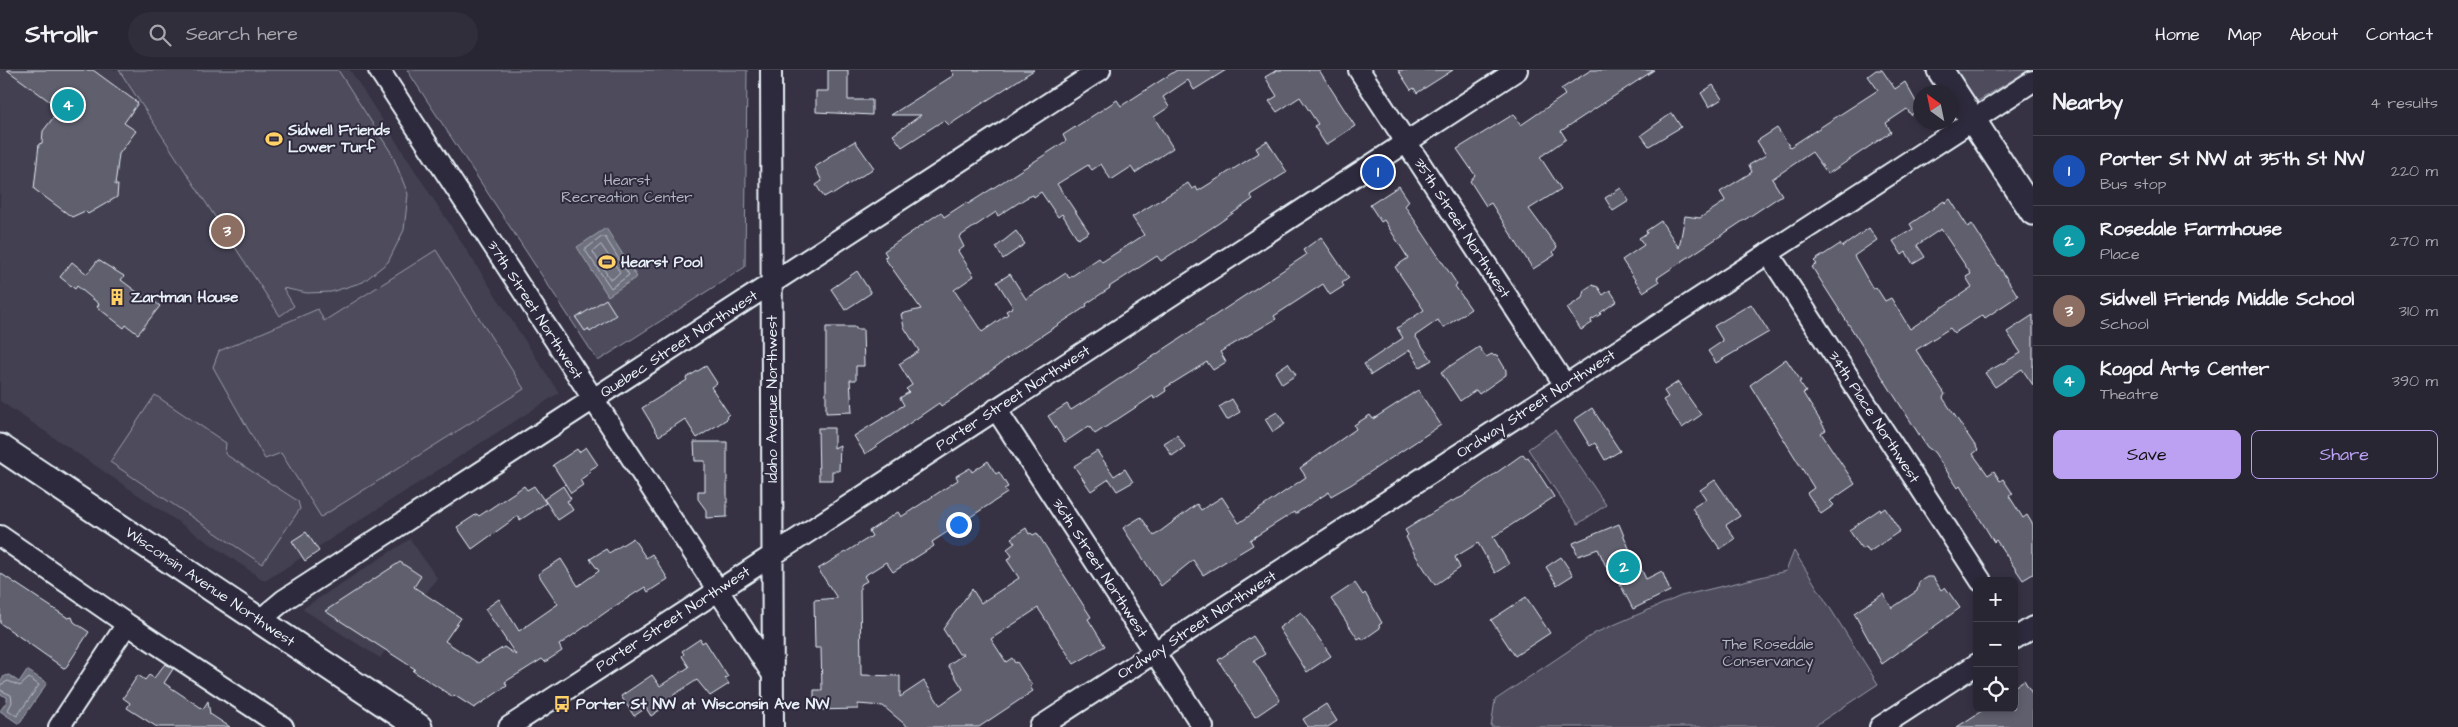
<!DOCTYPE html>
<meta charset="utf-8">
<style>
:root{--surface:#282633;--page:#302e3b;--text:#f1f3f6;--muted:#a5a5ac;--line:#44434e;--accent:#bca0f2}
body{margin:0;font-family:"Architects Daughter",sans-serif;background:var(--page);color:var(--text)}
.controls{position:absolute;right:15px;bottom:15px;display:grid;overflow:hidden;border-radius:8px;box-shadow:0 2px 8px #0003}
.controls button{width:45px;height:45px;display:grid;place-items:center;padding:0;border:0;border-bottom:1px solid var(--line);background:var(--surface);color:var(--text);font:25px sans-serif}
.compass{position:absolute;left:1913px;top:15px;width:45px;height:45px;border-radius:50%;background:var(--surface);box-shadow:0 2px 8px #0003;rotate:327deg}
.you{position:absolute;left:958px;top:454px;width:18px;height:18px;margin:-12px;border:4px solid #fff;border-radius:50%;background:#1a73e8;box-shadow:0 0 0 8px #1a73e833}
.badge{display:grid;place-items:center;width:32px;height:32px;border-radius:50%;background:var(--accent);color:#fff;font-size:16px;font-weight:700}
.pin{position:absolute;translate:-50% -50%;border:2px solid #fff;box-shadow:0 1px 5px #0006}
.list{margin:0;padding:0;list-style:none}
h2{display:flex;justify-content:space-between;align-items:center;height:65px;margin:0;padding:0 20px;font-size:21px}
h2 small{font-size:16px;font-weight:400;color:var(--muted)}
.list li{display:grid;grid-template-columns:32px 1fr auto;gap:15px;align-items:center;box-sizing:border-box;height:70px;padding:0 20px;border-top:1px solid var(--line)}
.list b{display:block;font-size:19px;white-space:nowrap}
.list p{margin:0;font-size:16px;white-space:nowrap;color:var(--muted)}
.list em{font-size:16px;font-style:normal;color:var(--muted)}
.actions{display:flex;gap:10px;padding:15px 20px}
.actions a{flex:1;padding:11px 0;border:1px solid var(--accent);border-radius:8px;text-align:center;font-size:18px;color:var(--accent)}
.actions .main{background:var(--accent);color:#111}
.icon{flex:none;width:28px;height:28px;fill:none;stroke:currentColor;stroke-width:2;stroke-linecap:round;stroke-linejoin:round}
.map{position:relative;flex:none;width:2033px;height:657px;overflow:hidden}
header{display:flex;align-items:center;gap:30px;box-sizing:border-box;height:70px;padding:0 25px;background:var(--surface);border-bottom:1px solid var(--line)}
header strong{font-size:24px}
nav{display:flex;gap:28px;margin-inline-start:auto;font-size:18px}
.search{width:350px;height:45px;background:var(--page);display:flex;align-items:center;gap:12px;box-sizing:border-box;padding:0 18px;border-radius:28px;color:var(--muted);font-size:19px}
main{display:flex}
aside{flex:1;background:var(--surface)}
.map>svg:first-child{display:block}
.built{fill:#433f51}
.green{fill:#4d4b5c;stroke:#9a9eaa}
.water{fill:#70717f;stroke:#a0a4af}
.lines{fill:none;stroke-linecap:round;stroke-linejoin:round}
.shore{stroke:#b8bec8;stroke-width:1}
.building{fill:#605e6e;stroke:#e8f1f8}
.minor-casing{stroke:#e8f1f8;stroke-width:24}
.major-casing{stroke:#e8f1f8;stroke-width:29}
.minor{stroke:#2f2a3d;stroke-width:20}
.major{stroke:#2f2a3d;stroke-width:25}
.labels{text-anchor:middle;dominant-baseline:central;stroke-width:4;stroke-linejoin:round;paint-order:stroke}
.poi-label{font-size:15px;font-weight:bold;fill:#e8f1f8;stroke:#2f2a3d;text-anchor:start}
.park-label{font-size:15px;fill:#b2b7c1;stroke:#2f2a3d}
.street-label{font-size:15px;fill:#e8f1f8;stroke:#2f2a3d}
</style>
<header>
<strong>Strollr</strong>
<div class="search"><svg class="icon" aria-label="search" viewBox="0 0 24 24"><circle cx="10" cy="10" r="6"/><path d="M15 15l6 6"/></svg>Search here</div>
<nav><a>Home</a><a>Map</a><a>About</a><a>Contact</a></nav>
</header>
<main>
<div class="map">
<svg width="2033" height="657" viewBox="0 0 2033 657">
<rect width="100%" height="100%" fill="#363244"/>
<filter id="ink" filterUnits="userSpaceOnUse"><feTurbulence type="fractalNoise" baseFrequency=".02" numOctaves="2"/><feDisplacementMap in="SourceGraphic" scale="10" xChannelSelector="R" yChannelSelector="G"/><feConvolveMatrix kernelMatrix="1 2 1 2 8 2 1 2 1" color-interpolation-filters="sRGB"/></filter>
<g filter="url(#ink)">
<path class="built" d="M0,0H350L559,323L265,511L0,331Z
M410,469L437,508L380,588L302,539Z"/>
<path class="green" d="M119,0H338L392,84L408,124L404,160L388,192L363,212L331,222L307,223L283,218L294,236L280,246Z
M407,0H747L745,197L598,291Z
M1955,0H2029L1978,31L1973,28Z
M436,180L524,319L321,447L281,383L265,389L213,297L219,281L318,239L324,251Z
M155,325L226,373L225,384L298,431L300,439L262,494L110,392Z
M1555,360L1606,435L1578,454L1528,379Z
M1794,481L1878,614L1813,657H1491L1495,630L1595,563L1681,526L1786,501Z"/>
<path class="water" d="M606,158L637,207L608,226L577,177Z
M27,600L47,613L19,654L0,641L7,631V627L0,624V613L4,606L9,605L19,612Z"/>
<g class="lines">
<path class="shore" d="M602,167H605L629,205L611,218L585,180Z
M601,175L620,202L613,209H610L593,182Z
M0,615L8,611L20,616L29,608L39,615L17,646L8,640L12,632L11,625L0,620"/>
</g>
<path class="building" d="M7,0H93L138,33L124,53L136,61L119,84L115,115H118L117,127L88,144L85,141L72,147L34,119L39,74L42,73L43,61L60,39Z
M828,0H848V30H872V45L816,42V21H828Z
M951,0H1034L949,55L944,50L902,77L893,65L921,45H891L954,5Z
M1177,0H1226L1194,20L1188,10L1163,27L1169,37L1154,47L1173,78L1135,103L1131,97L1111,110L1101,94L1092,100L1088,95L1057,114L1089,162L1078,169L1062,144L1058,147L1041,122L1034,127L1033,125L1026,128L998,146L996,142L959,167L964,177L958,181L974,206L954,220L982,262L1008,244L1006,241L1013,237L997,212L1010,204L1026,229L1066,203L1069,208L1099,188L1102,192L1144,165L1132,147L1188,113L1192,119L1196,117L1198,121L1259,83L1256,78L1267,71L1287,102L1250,125L1253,129L1219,153L1161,191L1157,186L1109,217L1110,218L1086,234L1087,236L1012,285L958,325L941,336L939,333L865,384L854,366L904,335L900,328L909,322L906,319L912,315L899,294L919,281L904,257L901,244L921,239L884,187L887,186L884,181L941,142L944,147L967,132L968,134L1032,93L1066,71L1063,65L1117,30L1121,36Z
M1277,0H1319L1355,56L1326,75L1314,56L1318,54L1300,27L1277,42L1269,31L1277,26L1265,7Z
M1398,0H1453L1417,23L1414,18L1411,20Z
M1591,0H1654L1561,61L1566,69L1540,87L1561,119L1529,139L1557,177L1553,182L1555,185L1533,199L1491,133L1486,136L1470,111L1475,105L1457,79L1514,44L1521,55L1565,25L1561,19Z
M1876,0H1882L1895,19L1905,12L1920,39L1911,45L1907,39L1886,53L1891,62L1828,104L1812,82L1772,109L1782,125L1657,208L1659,212L1643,222L1622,190L1644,175L1639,168L1647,163L1646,161L1661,151L1679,178L1685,146L1700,148L1724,132L1725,130L1720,122L1752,102L1749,95L1766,85L1757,71L1777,58L1790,77L1878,20L1868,6Z
M1713,15L1722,29L1709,37L1701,23Z
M1672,43L1681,57L1649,76L1641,65Z
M855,71L874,98L832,125L831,123L824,127L816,115L822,111L815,97L829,88L828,87Z
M1399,116L1409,131L1405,136L1457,214L1455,216L1471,239L1443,258L1438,250L1415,266L1432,290L1420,297L1410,280L1371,305L1364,294L1403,268L1397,258L1424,240L1395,197L1408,188L1384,150L1381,152L1370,135Z
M1621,118L1629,131L1613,141L1605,128Z
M1950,129L1968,157L1972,154L2018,226L1985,248L1983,245L1954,263L1950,258L1916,280L1945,324L1943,328L1978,380L1973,384L1988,405L1994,401L2000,411L2003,409L2013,424L2009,426L2023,448L2027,445L2033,455V504L2023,510L1996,470L1994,472L1960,416L1958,418L1934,382L1927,377L1812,197L1817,194L1814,191L1840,174L1842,177L1869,158L1877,170L1854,186L1873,219L1876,217L1885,231L1891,228L1910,259L1972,217L1966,207L1971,204L1941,159L1917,175L1925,187L1913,194L1906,182L1902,185L1893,171L1913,159L1910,154L1944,131L1945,133Z
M1016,161L1025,174L1003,189L996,177Z
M1321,167L1349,208L1342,213L1344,216L1330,225L1323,214L1274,246L1276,249L1220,282L1226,292L1213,300L1207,292L1165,318L1166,321L1154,329L1153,326L1095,364L1089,356L1065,372L1048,346L1067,334L1071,340L1095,325L1306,185L1303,180Z
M98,190L124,206L121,210L145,228L147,225L160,236L138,264L126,255L124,258L97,237L99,234L77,216L75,219L60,207L72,192L87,204Z
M857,201L871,223L845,240L831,219Z
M1592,215L1598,217L1603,225L1610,220L1617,231L1600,243L1601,244L1591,250L1592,253L1581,260L1567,238L1582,228L1584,220Z
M606,229L616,245L590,262L588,259L585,261L576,248Z
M1751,234L1769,262L1716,293L1708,281L1723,271L1714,256Z
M2033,245V315L2022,299L1995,317L1985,303L2021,283L2007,262Z
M826,257H856V259H863L864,296H856V310H850L852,342L826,343Z
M1479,277L1486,287L1492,284L1494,286L1497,285L1506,300V305L1479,324L1476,320L1460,331L1441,302Z
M1786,289L1801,311L1799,312L1806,322L1803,323L1826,360L1821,363L1855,414L1830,431L1834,435L1821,444L1807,423L1814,418L1750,315Z
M1288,293L1296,305L1282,314L1275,302Z
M706,296L717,313L711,317L729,344L726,347L727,349L697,368L685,349L659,366L642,338L687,310L686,308Z
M1678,312L1701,345L1682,358L1663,330L1668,327L1664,321Z
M1418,320L1441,355L1352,414L1331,426L1329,422L1295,444L1294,442L1250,470L1253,475L1203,505L1193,490L1161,516L1123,458L1141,447L1154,466L1197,434L1201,440L1222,427L1239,453L1306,407L1300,398L1356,359L1354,355L1370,345L1373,349Z
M1232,329L1240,342L1227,350L1219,337Z
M1592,338L1620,381L1605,390L1595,373L1590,376L1574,350Z
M1277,342L1285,354L1273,362L1265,349Z
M818,358H834V378L840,375L839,401H832V410H819Z
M1177,365L1185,377L1172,386L1164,373Z
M694,372H727V447L706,448V440L698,429V421H705V391H695Z
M586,377L598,395L589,400L591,402L580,410L583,415L571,423L553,395L577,379L579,382Z
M1097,381L1114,406L1125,399L1133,412L1117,421L1109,409L1091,421L1074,396Z
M1523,384L1526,388L1528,387L1554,427L1493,467L1509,494L1495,503L1478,473L1455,487L1460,498L1435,515L1414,483L1406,467L1408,465L1405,460L1448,433L1462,427Z
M988,391L996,404L999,402L1008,417L1004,419L1007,423L932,472L934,476L893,502L886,492L864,506L867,511L860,515L861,605L900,606V627L924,611L940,635L963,619L948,595L964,584H959L943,559L972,519L981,533L1019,508L1007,490L1012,486L1007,479L1015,473L1011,468L1026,458L1029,464L1031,463L1033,465L1037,463L1091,547L1088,549L1105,576L1074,594L1038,538L991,569L1006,592L1012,588L1015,593L1017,592L1032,615L1030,617L1033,621L979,657H908L883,636L858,634V639L814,640V620H822L821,578H815L814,530L837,528L818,499L872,466L869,461L898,442L901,447L958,410L956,406L970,398L972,402Z
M1715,410L1740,446L1726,455L1735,469L1720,479L1692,438L1706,429L1700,420Z
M524,416L527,420L534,416L546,433L520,450L518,446L472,479L457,457L477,444L479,446Z
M563,416L571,429L567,431L573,440L558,450L544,429Z
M1885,438L1900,461L1869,482L1866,477L1862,479L1849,460L1880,439L1881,441Z
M1619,454L1631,483L1633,482L1646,509L1662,501L1670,521L1633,539L1613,501L1609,503L1598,479L1578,486L1573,473Z
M306,462L319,481L305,491L292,471Z
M633,468L646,488L652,484L668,509L648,522L645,517L609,540L559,575L562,581L545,592L542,589L505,612L507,616L474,638L454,625L453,627L413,601L415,599L325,541L400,492L421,506L414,517L461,548L445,571L478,593L504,577L516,585L485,539L499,529L519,561L558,534L538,504L561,489L578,516L599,501L590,489L606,479L609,483Z
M1561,487L1573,505L1557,515L1546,497Z
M0,503L68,548L72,547L74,552L89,562L65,599L0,553Z
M1927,507H1933L1941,520L1945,517L1960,538L1882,594L1854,543L1883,524L1892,538L1917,521L1919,512Z
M1355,513L1363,525L1365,523L1382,553L1379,555L1380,558L1363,570L1361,567L1358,569L1331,529Z
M1526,527L1550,563L1515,586L1491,550Z
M1301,542L1331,586L1307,602L1279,558Z
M1253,566L1265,584L1254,591L1280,630L1255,647L1218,590Z
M700,569L702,573L705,571L728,607L725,608L729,614L710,626L697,610L669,628L671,631L667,635L651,646L646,638L634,646L621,626L652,605L660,616L689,597L682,586L684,584L682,581Z
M165,594L173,599L164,613L203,639L208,631L210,644L230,657H157L127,638L130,633L123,628L138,605L145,610L149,605L154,608Z
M2024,610L2033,625V657H1957L1983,640L2014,638V617Z
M1326,634L1337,651L1328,657H1308L1303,649Z"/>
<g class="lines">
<g class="minor-casing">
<path id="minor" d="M379,0L773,605
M771,0L773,657
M1359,0L1565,315
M1768,183L1981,511
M996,339L1203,657
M0,466L127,554
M260,550L284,530L1100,0
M2014,569L2033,557
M59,657L127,554L283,657
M509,657L1517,0
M1040,657L2033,11
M1880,657L1977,594"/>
</g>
<g class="major-casing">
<path id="major" d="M1940,0L2033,142
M0,377L419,657"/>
</g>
<use href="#minor" class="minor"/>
<use href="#major" class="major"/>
</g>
</g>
<defs>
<g id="stadium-bare" transform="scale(1.35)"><path d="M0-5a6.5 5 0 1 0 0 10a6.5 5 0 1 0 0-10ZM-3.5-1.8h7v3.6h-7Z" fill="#ffd166" stroke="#2f2a3d" stroke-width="2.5" paint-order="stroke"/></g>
<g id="building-bare" transform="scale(1.35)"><path d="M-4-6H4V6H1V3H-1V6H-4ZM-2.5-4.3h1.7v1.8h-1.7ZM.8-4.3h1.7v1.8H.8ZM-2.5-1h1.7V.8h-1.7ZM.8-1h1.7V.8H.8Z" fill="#ffd166" stroke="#2f2a3d" stroke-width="2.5" paint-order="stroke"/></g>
<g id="bus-bare" transform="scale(1.35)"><path d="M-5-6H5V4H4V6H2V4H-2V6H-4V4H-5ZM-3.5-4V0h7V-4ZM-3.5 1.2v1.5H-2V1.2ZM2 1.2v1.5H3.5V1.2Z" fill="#ffd166" stroke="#2f2a3d" stroke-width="2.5" paint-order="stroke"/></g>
</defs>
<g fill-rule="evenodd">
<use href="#stadium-bare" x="274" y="69"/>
<use href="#stadium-bare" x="607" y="192"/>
<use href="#building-bare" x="117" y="227"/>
<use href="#bus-bare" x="562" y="634"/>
</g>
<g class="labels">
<g class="poi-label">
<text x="288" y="60">Sidwell Friends<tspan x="288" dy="17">Lower Turf</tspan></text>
<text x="621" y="192">Hearst Pool</text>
<text x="131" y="227">Zartman House</text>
<text x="576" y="634">Porter St NW at Wisconsin Ave NW</text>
</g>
<g class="park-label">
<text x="627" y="110">Hearst<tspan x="627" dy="17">Recreation Center</tspan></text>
<text x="1768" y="574">The Rosedale<tspan x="1768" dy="17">Conservancy</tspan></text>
</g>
<g class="street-label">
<text transform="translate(1462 158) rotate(57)">35th Street Northwest</text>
<text transform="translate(535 240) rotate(57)">37th Street Northwest</text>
<text transform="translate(679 274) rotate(-33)">Quebec Street Northwest</text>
<text transform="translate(1013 328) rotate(-33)">Porter Street Northwest</text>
<text transform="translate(772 329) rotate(-90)">Idaho Avenue Northwest</text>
<text transform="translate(1536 334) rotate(-33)">Ordway Street Northwest</text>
<text transform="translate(1874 347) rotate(57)">34th Place Northwest</text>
<text transform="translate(1100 498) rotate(57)">36th Street Northwest</text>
<text transform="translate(210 517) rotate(34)">Wisconsin Avenue Northwest</text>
<text transform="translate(673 549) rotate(-33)">Porter Street Northwest</text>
<text transform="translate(1197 555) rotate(-33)">Ordway Street Northwest</text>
</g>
</g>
</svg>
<div class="controls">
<button>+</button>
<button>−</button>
<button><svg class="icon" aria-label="locate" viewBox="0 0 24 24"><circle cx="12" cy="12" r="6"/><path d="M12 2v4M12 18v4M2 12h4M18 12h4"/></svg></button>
</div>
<svg class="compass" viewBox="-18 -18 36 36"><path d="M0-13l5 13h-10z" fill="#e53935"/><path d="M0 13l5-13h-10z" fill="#a5a5ac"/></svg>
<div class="you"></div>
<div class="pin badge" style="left:1378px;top:102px;background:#1a4fb4">1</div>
<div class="pin badge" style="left:1624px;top:497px;background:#0f9aa8">2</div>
<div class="pin badge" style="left:227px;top:161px;background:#8d6e63">3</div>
<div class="pin badge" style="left:68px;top:35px;background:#0f9aa8">4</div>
</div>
<aside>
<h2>Nearby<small>4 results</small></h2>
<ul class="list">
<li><span class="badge" style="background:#1a4fb4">1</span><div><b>Porter St NW at 35th St NW</b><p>Bus stop</p></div><em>220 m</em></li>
<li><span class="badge" style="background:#0f9aa8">2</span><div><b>Rosedale Farmhouse</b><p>Place</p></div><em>270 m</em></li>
<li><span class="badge" style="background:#8d6e63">3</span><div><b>Sidwell Friends Middle School</b><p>School</p></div><em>310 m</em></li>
<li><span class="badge" style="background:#0f9aa8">4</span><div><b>Kogod Arts Center</b><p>Theatre</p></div><em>390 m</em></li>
</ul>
<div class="actions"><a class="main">Save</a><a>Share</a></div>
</aside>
</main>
